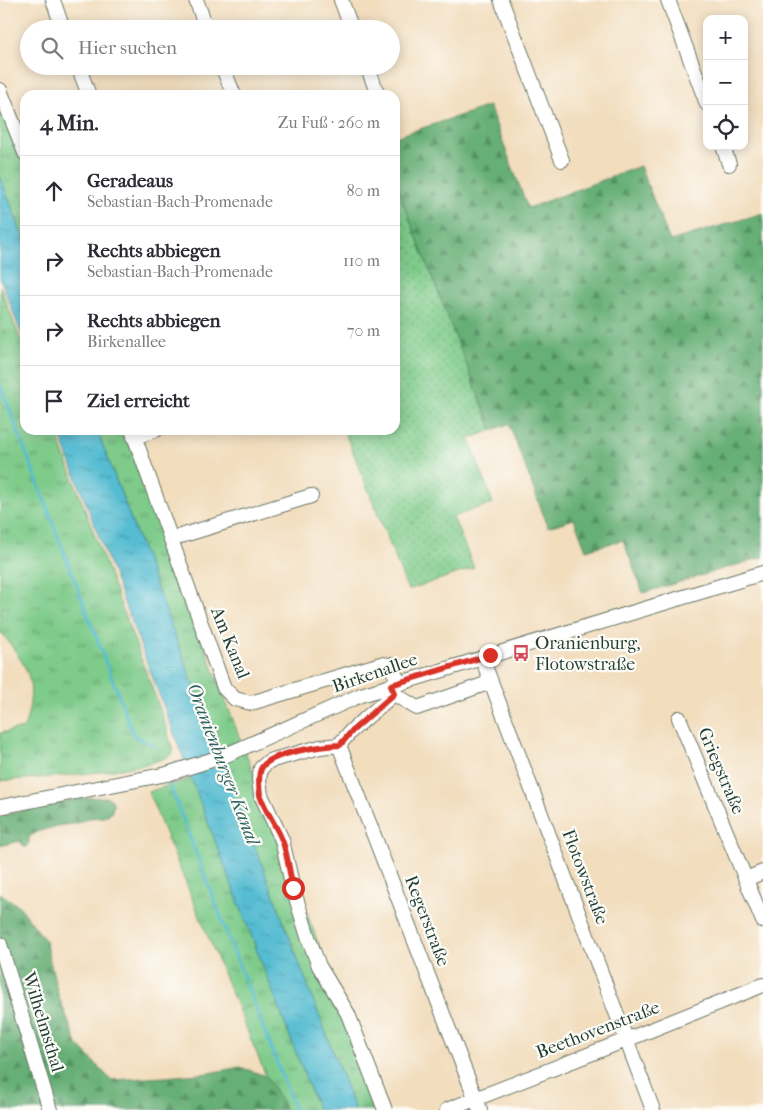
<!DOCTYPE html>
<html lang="de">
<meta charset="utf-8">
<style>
:root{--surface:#fff;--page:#f2f2f3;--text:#2b2b33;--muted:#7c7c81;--line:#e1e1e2}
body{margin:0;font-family:"IM FELL French Canon",serif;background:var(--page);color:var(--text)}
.controls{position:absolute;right:15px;top:15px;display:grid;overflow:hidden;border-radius:10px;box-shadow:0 2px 12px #0003}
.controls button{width:45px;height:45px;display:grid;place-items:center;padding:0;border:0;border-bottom:1px solid var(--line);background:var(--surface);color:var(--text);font:25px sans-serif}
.stop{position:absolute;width:15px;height:15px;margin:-11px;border:4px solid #d93025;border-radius:50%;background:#fff}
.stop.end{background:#d93025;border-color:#fff;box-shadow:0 1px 5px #0008}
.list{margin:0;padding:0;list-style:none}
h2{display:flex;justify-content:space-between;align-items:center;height:65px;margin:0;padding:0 20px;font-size:21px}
h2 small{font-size:16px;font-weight:400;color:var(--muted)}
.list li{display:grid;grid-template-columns:32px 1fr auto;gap:15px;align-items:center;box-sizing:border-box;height:70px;padding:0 20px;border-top:1px solid var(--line)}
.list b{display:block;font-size:19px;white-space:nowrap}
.list p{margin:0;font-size:16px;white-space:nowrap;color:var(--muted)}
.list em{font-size:16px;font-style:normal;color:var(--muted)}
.icon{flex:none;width:28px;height:28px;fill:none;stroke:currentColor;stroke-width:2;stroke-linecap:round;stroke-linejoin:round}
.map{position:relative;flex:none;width:763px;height:1110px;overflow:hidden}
.search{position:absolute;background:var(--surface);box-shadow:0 2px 12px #0003;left:20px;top:20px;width:380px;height:55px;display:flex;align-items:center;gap:12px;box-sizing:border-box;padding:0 18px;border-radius:28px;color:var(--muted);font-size:19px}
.panel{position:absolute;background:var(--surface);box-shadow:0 2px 12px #0003;left:20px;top:90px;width:380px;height:345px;border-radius:15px}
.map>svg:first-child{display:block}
.grass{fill:url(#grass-dots);stroke:#4e845f}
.forest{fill:url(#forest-firs);stroke:#427655}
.park{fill:url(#park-tufts);stroke:#4e845f}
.water{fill:url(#water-ripples);stroke:#3a7c83}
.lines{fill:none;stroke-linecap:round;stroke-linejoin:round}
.stream{stroke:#54bcd2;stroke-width:3}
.minor-casing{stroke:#697564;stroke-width:16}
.minor{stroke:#fff;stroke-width:14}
.route{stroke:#d93025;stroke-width:6}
.labels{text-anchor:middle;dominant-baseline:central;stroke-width:4.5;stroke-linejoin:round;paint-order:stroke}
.street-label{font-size:18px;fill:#1f3d34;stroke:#fdfcf7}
.poi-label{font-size:18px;fill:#1f3d34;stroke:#fdfcf7;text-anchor:start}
.water-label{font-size:19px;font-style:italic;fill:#2f6363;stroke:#fdfcf7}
</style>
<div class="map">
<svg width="763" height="1110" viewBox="0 0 763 1110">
<defs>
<pattern id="grass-dots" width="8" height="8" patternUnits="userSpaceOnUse" patternTransform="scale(1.25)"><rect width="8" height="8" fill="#7ecb8a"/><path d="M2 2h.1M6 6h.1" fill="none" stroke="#67a672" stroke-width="1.8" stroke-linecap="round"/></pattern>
<pattern id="forest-firs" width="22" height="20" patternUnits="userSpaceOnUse" patternTransform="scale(1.25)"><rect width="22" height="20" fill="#66af76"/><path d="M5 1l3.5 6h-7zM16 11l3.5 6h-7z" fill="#539062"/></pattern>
<pattern id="park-tufts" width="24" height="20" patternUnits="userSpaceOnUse" patternTransform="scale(1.25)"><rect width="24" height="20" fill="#7ecb8a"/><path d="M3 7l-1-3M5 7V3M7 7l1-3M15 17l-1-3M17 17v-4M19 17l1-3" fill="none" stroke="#67a672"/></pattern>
<pattern id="water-ripples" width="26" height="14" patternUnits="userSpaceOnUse" patternTransform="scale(1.25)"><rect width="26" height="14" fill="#54bcd2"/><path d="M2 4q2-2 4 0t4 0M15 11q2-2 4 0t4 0" fill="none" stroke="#459aab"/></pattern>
</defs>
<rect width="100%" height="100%" fill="#fdfcf7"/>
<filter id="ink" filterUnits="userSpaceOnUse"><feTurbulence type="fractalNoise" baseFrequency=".02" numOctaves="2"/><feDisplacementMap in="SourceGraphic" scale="10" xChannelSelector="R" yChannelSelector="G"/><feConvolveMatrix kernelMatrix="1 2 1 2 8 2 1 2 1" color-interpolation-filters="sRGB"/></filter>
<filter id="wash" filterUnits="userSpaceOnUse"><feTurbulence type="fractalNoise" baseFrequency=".0096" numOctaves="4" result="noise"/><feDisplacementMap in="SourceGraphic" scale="20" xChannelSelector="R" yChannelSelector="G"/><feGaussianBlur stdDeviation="1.12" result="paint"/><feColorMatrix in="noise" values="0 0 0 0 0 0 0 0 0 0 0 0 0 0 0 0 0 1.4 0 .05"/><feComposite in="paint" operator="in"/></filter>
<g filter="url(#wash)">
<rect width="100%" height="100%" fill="#f2ddbd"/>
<path class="grass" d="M395,182L492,430L469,439L493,503L453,517L474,568L408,590L344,430H395Z"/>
<path class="forest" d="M489,106L528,208L640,166L670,241L763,213V557L643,593L623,540L586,550L574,519L548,527L509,424L492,430L395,182V137Z
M105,797L111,799L114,805L111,813L103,817L89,818L74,824L62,825L39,831L29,837V843L25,848L20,841L0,846V816L81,798Z
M0,893L20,907L45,940L58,994L77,1044L111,1080L165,1077L209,1073L240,1067L266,1076L283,1103L284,1110H0Z"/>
<path class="park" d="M0,107L25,171V242L0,176Z
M0,286L25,352V430H55L160,709L174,752C156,772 32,778 0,781V733L24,728C29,712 33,695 29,678C27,667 8,640 0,631Z
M97,430H126L186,597L382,1110H355Z
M191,778L318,1110H284L283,1103L266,1076L148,792Z"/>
<path class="water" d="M0,176L25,242V343L0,278Z
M58,430H97L355,1110H318Z"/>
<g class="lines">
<path class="stream" d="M0,384L134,736L155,746
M169,783L295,1110"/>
</g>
</g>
<g filter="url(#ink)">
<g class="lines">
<g class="minor-casing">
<path id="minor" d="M53,0L63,29
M196,0L207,29
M341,0L352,29
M501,0L562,160
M668,0L707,104
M78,66L89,95
M222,66L234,95
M367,66L378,95
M0,90L25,153
M723,146L729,164
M132,430L224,688L235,699L251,703L381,664L390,665L399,682
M134,437L156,430
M171,539L311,496
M482,658L653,1110
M394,694L417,708L491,682
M679,718L763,921
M339,745L480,1110
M0,807L167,774L224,756L361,695L763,573
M746,879L763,872
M0,944L50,1110
M385,1110L348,1014L319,966L308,937L293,888L282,840L261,795L259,779L261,768L269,761L320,747L339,745L351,731L394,694L391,685
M447,1110L626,1040L763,985"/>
</g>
<use href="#minor" class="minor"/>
</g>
</g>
<g class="lines" filter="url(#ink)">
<path class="route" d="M293,888C289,872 288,855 282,840C276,825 265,811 260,795C259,787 258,776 261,769C269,752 323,746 340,745L352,731L394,694L391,685L490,655"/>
</g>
<defs>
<g id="bus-bare" transform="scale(1.35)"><path d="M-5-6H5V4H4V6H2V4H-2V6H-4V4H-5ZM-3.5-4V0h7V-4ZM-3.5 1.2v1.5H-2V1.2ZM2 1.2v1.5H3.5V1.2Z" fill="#d1495b" stroke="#fdfcf7" stroke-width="2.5" paint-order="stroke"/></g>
</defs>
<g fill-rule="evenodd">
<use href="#bus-bare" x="521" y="653"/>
</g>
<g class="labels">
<g class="street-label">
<text transform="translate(230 643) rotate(68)">Am Kanal</text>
<text transform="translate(375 673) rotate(-19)">Birkenallee</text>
<text transform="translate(721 771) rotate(67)">Griegstraße</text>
<text transform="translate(585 877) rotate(69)">Flotowstraße</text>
<text transform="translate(427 921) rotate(69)">Regerstraße</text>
<text transform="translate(43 1022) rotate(73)">Wilhelmsthal</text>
<text transform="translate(598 1030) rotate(-21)">Beethovenstraße</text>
</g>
<g class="poi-label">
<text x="535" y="643">Oranienburg,<tspan x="535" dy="21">Flotowstraße</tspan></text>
</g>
<g class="water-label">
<text transform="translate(223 764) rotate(69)">Oranienburger Kanal</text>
</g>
</g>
</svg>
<div class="controls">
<button>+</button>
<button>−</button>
<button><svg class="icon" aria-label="locate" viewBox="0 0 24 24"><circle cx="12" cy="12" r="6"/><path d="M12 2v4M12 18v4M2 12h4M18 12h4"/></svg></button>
</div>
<div class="stop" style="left:293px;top:888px"></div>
<div class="stop end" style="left:490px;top:655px"></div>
<div class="search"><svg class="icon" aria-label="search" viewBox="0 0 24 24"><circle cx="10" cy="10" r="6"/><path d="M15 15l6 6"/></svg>Hier suchen</div>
<section class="panel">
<h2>4 Min.<small>Zu Fuß · 260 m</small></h2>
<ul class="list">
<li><svg class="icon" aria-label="ahead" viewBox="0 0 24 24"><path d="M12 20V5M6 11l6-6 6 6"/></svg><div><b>Geradeaus</b><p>Sebastian-Bach-Promenade</p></div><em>80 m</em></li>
<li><svg class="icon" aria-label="right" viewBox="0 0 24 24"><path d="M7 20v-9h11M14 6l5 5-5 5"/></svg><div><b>Rechts abbiegen</b><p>Sebastian-Bach-Promenade</p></div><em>110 m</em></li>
<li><svg class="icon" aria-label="right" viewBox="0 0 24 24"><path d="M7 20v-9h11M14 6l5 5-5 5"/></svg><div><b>Rechts abbiegen</b><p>Birkenallee</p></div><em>70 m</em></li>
<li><svg class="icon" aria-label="arrive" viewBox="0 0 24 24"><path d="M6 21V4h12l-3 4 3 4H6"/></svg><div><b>Ziel erreicht</b></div></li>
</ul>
</section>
</div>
